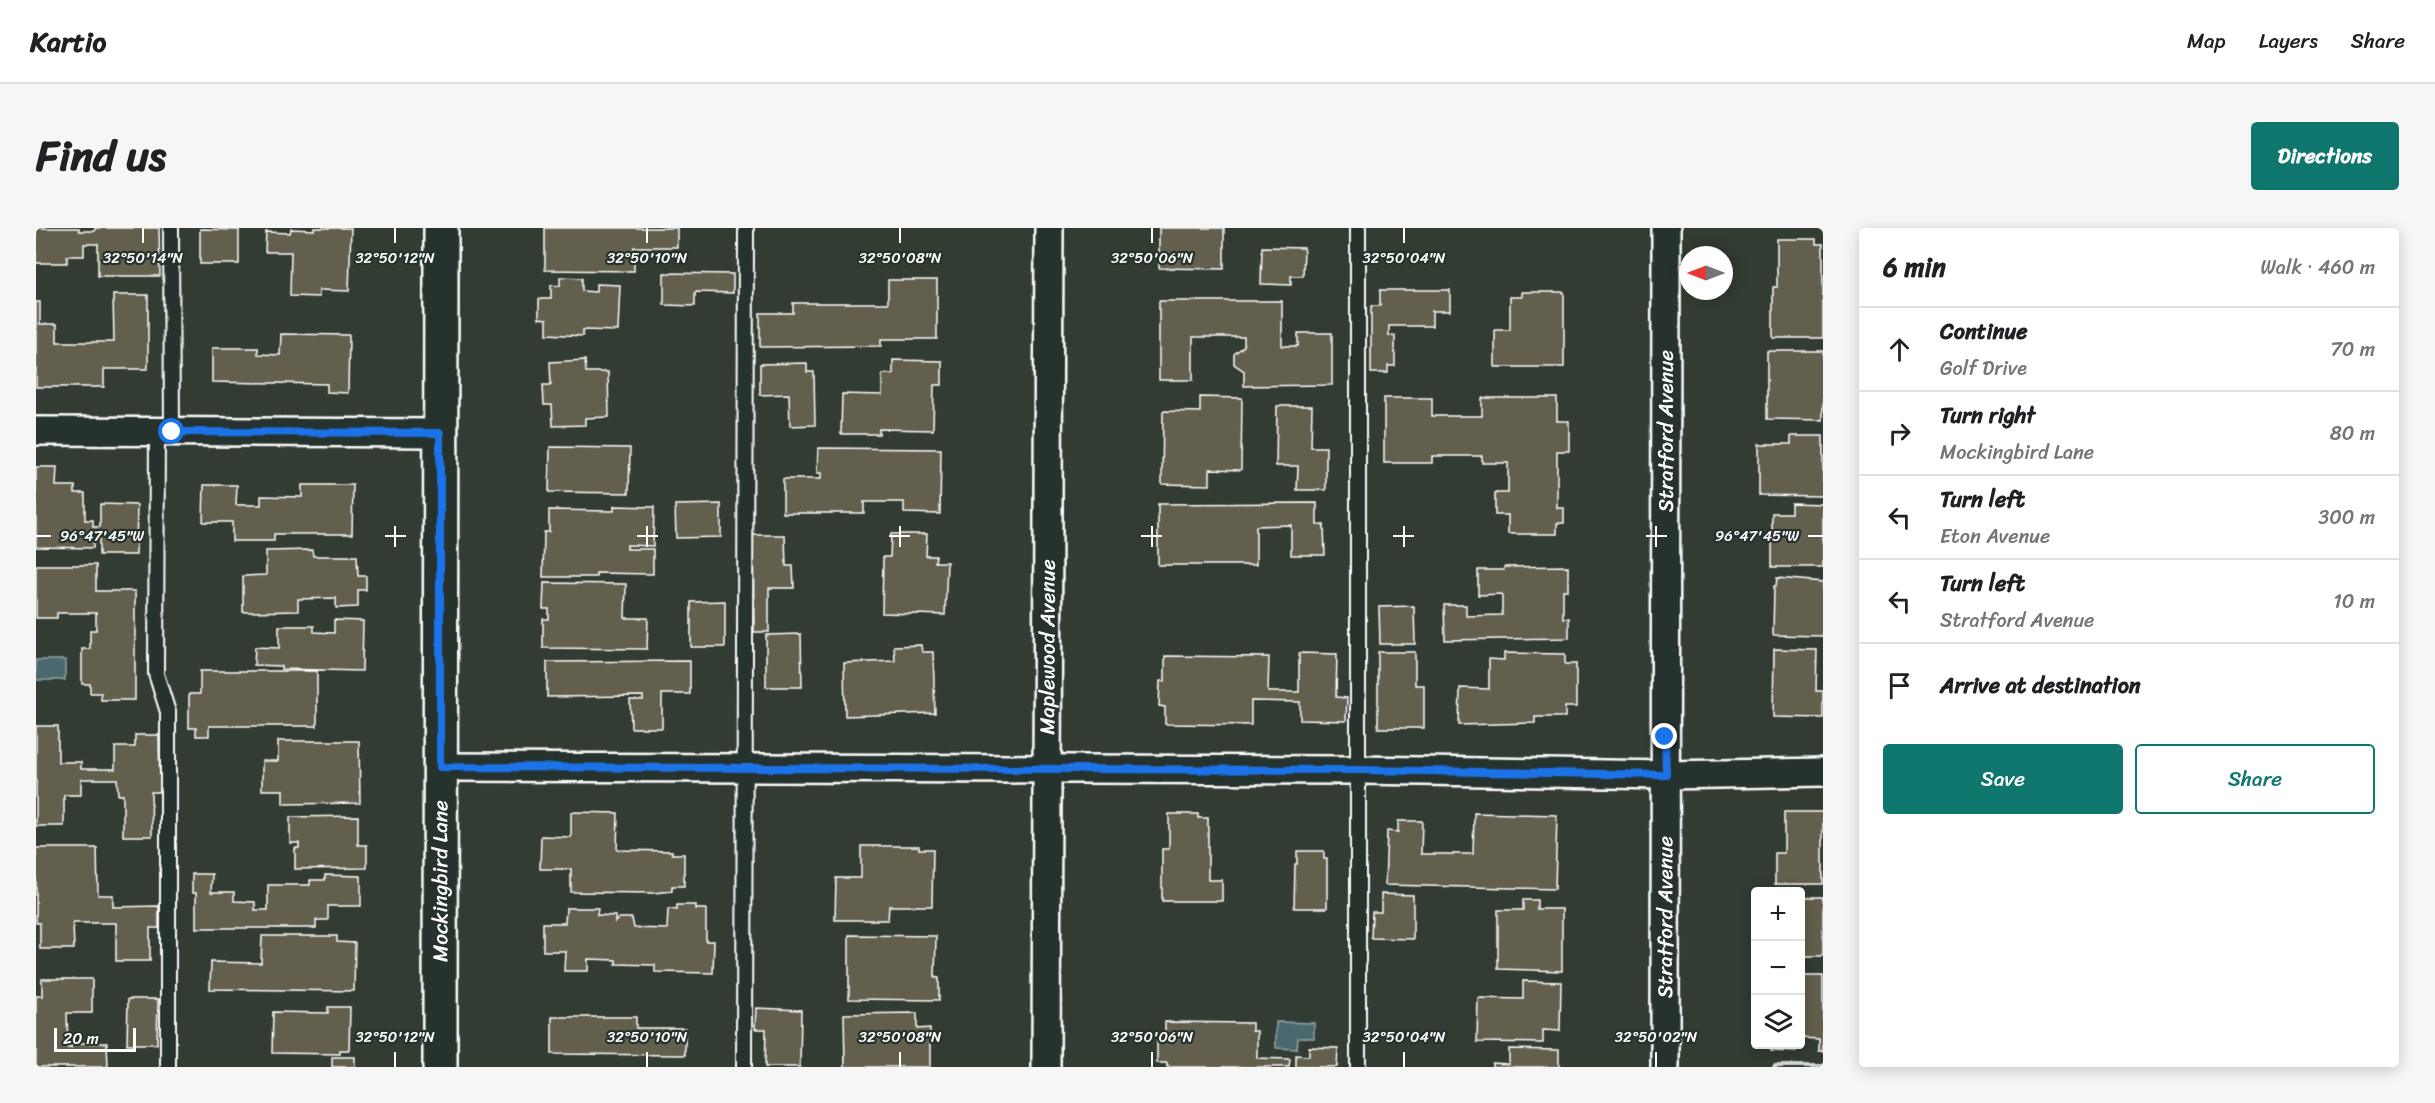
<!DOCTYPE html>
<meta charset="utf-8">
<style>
:root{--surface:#fff;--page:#f6f6f6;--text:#202124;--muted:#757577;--line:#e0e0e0;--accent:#0f766e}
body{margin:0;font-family:Sriracha,sans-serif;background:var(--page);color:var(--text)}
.controls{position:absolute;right:18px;bottom:18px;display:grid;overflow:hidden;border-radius:6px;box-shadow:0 3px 15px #0003}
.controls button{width:54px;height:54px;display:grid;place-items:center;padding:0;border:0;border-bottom:2px solid var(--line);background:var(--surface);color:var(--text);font:30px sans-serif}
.compass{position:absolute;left:1643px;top:18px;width:54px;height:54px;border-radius:50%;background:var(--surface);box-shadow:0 3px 15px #0003;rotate:270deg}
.scale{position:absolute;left:18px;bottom:15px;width:82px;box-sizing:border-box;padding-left:6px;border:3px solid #fff;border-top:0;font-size:16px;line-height:21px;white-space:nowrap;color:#fff;-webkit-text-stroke:4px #26332d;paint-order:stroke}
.stop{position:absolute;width:18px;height:18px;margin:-14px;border:4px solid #1a73e8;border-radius:50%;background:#fff}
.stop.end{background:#1a73e8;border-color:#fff;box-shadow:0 2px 6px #0008}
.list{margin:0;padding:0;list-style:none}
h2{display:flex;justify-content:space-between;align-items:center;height:78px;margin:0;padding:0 24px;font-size:26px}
h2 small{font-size:20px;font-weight:400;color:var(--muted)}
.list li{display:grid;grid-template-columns:39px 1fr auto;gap:18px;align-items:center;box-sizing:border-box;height:84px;padding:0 24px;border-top:2px solid var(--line)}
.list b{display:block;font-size:22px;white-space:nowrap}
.list p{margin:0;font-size:20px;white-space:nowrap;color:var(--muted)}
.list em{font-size:20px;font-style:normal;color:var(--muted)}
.actions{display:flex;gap:12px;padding:18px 24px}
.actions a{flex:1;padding:14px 0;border:2px solid var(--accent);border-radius:6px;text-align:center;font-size:21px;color:var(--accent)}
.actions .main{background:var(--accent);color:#fff}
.icon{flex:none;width:33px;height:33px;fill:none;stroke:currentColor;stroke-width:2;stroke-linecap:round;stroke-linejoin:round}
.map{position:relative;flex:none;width:1787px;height:839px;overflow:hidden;border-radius:6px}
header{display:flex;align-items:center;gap:36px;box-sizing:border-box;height:84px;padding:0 30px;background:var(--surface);border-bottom:2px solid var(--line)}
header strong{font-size:28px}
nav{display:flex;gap:33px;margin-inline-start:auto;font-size:21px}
.intro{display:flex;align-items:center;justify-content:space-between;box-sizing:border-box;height:144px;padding:0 36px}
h1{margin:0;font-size:42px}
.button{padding:15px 27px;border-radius:6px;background:var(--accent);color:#fff;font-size:21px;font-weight:700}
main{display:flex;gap:36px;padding:0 36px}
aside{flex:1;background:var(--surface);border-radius:6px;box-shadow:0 3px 15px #0003}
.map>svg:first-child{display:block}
.water{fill:#48696e;stroke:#91a5a8;stroke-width:1.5}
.building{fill:#645f4d;stroke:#fff;stroke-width:1.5}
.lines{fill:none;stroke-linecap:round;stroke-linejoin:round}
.lane-casing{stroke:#fff;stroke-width:18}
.street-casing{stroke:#fff;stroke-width:32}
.secondary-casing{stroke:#fff;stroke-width:38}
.lane{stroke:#26332d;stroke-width:14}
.street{stroke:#26332d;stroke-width:27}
.secondary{stroke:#26332d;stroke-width:33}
.route{stroke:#1a73e8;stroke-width:8}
.ticks{fill:none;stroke:#fff;stroke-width:2}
.labels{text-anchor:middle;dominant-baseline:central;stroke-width:4.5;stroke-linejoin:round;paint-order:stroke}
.street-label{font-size:21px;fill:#fff;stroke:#26332d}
.ticks-label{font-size:15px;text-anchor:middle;fill:#fff;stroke:#26332d;stroke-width:4.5;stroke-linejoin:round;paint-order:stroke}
</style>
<header>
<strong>Kartio</strong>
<nav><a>Map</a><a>Layers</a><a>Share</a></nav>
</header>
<div class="intro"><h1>Find us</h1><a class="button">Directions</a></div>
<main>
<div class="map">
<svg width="1787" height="839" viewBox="0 0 1787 839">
<rect width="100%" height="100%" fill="#323c33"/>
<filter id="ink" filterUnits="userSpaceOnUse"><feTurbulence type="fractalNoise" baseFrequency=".0167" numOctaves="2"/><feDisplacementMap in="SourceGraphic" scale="12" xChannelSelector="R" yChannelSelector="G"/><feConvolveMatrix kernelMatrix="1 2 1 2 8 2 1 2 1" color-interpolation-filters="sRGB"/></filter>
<g filter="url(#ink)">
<path class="water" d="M0,432H29V452H0Z
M1240,794L1278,795V810H1262L1261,821L1240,820Z"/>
<path class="building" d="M0,0H43V3H59V0H123L124,48H62V16H48V28H31V35H0Z
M278,0H315L313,63L283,62V69L254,68L255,24H229L230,4L254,5L255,1L278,2Z
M509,0H641V19H598V43L509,42Z
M1123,0H1188V41L1123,40Z
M164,1L203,2V36H164Z
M1741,11H1780V16H1787V110H1737V59H1741Z
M1226,19L1268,20L1267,48H1255V57L1225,56Z
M628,45L697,46V65L659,64V78L628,77Z
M524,49L546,50V63L560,64V56L584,57L582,103L547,102V108L511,106V91L503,90V71H515V57L524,58Z
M852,52H901V111H845V118L724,119V85H757V75H852Z
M1344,62H1414V83H1396V98H1353V108H1359V138H1352V145H1335V78H1344Z
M1486,64H1528V139H1459V102H1474V69H1486Z
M77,67H112V141H68V159H0V74H4V96H21V114H78Z
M1123,73H1246V118H1262V105H1296V157L1208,158V143L1198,136V126L1208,118V109H1157V152H1123Z
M245,106L313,107L312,165L291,164V156L176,154V120H222V126L244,127Z
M1731,123H1787V192L1731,191Z
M549,132L550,144H572L573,189L549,190V197L517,198L516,177H508L507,157H515L514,134Z
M857,132L906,133V157H898L897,202L843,201V206H805L806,166L846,167V146H857Z
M771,135V144H778L779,197L754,198L753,166L724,167V136Z
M1164,169L1206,170L1205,242L1174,241V257L1126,256L1127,183L1164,184Z
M1348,170H1396V188H1446V170H1521V193H1533V223H1521V280H1528V295H1521V306H1472V287H1459V265H1472V235H1446V228H1396V235H1348Z
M1241,178H1276L1275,219H1290V262H1261L1262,238H1240Z
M1755,208H1787V268L1723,267V216H1755Z
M514,219L594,220L593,265L513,264Z
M782,220L905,221L904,286L868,285V274H828V285H747V251H785V245H781Z
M0,239H21L20,258H39V265H49V292H57V299H64V276L101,277L100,327H63V311H57V320L0,319Z
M168,257H201L200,277H225V268L266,269V257H317L316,306H238V313H196V294H167Z
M1281,275V297H1288L1289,327H1255V297L1220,298V337H1122V276Z
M1755,275L1787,276V339H1736V285H1755Z
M685,276V309L640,310L639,277Z
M578,278L618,279L617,318L591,317V321H617V346L560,345V349H507L508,304H513V282L578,283Z
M855,306H891L890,328H900L899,334H911L909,387L846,385L847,329H854Z
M717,307H749L750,338H757L758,360H733V404H718Z
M276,322L277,328H321L322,348H330V362H322V379L300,380V370L262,371V383L207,384V348L230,347V323Z
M0,337H60V363H99V472H65V465H54V456H46V421H54V402H60V385H21V390H0Z
M1532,338V362H1527V390H1533V410L1409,412L1408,377H1430V388L1466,387V366L1442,367V342H1468V339Z
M1741,350L1787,354V408L1737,407L1738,358H1740Z
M508,355L590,356L589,390H612L611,421L507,420V391H513V381H507Z
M689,373V419H655V374Z
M1378,378L1379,416H1344L1343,379Z
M298,392L327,393L326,443L245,441V438L218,437L219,419L243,420V398H278V404L298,405Z
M765,406L766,459H730V407Z
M885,417L886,424H897L899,485L809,488L808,435L859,433L858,418Z
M1738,421L1781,422L1780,463H1787V490L1737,489Z
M1342,424H1379V457H1388V500H1342Z
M1263,425L1301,426L1300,469L1311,470L1310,493L1264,492V474L1215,473V497L1129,496V479L1123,478L1124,453H1129V428L1233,429L1232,464H1263Z
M1468,425L1529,426V436H1540V479H1529V489H1499V495L1423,497L1424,460L1453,461V431L1468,432Z
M654,433V466H626V500H595L594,472H607V468L511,469V434Z
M164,443H281V498H173V508H160V500H153V466H164Z
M0,498H22V534H45V541H79V519H99V507H123L124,564H115L116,608H87V567H82L81,551H45V567H28V598H0Z
M242,513H323L324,575L247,576V562H226V533H242Z
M535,584L582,585L581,622L636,623V626H648V658H636V663L617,665L535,664V641H504L505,608L535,609Z
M1748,584H1787V656H1739V625H1748Z
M1438,585L1521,587L1519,661L1349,657L1351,603L1362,604V593H1386L1385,626H1437Z
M1133,586H1162V590H1172V652H1186V673H1126V621H1133Z
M322,588V617H331V640L259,641V620H263V615H254V589Z
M825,618H883V621H897L896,678H853L852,692H799L800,650H825Z
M0,620H61L62,667H77V679L123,678V700H114V733H80V695H37L38,721H4V695H0Z
M1261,623H1288V631H1291V680H1258L1259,636H1261Z
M156,646H176L175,664H198V673L219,674V682H232V657H274V652H289V647L325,648V678H292V692H280V700H160V665H156Z
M1345,666L1377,667V711L1335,710L1336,684H1345Z
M1764,669H1787V728H1764Z
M1487,672H1501V681H1526V743L1462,741V682H1487Z
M641,677H660V681H670V713H678L677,745L619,744V737L580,736V732L552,731V743H528L529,723H507V695H529L530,680H562L561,687L579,688V694L583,690H596L598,700L631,701L632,681L641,682Z
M813,707L900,708L899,750H903V772L813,771Z
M226,708H301V714L319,715L318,763L174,761L175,734L225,735Z
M1764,748H1787V823H1783V811L1764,810Z
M6,751H56V785H31L32,820H35V815H71L72,839H0V768H6Z
M1487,753L1525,754L1524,803L1507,802V815L1441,814L1442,770L1487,771Z
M92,771H122L121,816H91Z
M292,779H314L313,822H304V826L236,825L237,784L292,785Z
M720,780L765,782L764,839H729L730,801H719Z
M881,785V801L894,800V839H809L808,786Z
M516,789H600V800H649V827L516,826Z
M1129,794L1216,795V803H1221V830L1254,831L1253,839H1131V835H1121V813H1129Z
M1735,816H1760V824L1735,823Z
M1273,819L1302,820L1301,839H1260V827L1273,828Z
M1473,821L1523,822V839H1456V835L1473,836Z
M296,829H319V839H296Z
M1738,837H1787V839H1737Z"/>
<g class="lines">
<g class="lane-casing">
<path id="lane" d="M135,0L136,204
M1322,0V839
M121,203L120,446L132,484V839
M708,839L710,0"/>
</g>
<g class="street-casing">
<g id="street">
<path d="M0,203L404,205"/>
<path d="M404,539L1322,542L1630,547L1787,544"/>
<path id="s1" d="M1010,839L1013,0"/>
<path id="s2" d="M1629,839L1630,0"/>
</g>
</g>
<g class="secondary-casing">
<g id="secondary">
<path id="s3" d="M404,839L405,0"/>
</g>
</g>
<use href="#lane" class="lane"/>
<use href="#street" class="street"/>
<use href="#secondary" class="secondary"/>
</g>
</g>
<g class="lines" filter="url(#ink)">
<path class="route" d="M136,204L404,205V539L1322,542L1630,547L1629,509"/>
</g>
<path class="ticks" d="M107,0V15M359,0V15M611,0V15M864,0V15M1116,0V15M1368,0V15M359,298V319M611,298V319M864,298V319M1116,298V319M1368,298V319M1620,298V319M0,308H15M349,308H370M601,308H622M853,308H874M1105,308H1126M1357,308H1378M1610,308H1631M1772,308H1787M359,824V839M611,824V839M864,824V839M1116,824V839M1368,824V839M1620,824V839"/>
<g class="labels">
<g class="street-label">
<text stroke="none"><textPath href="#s2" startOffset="636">Stratford Avenue</textPath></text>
<text stroke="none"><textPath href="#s1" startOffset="420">Maplewood Avenue</textPath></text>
<text stroke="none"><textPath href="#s3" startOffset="186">Mockingbird Lane</textPath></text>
<text stroke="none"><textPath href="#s2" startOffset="150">Stratford Avenue</textPath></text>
</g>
</g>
<g class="ticks-label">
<text x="107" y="35">32°50'14"N</text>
<text x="359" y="35">32°50'12"N</text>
<text x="611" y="35">32°50'10"N</text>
<text x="864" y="35">32°50'08"N</text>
<text x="1116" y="35">32°50'06"N</text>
<text x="1368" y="35">32°50'04"N</text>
<text x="1721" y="313">96°47'45"W</text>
<text x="66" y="313">96°47'45"W</text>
<text x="359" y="814">32°50'12"N</text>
<text x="611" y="814">32°50'10"N</text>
<text x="864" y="814">32°50'08"N</text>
<text x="1116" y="814">32°50'06"N</text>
<text x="1368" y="814">32°50'04"N</text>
<text x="1620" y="814">32°50'02"N</text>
</g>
</svg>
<div class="controls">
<button>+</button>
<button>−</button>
<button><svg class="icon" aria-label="layers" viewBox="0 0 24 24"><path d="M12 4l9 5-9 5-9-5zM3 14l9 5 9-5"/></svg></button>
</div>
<svg class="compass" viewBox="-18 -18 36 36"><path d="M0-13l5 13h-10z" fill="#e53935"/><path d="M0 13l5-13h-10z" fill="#757577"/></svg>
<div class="scale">20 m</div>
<div class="stop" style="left:136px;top:204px"></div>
<div class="stop end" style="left:1629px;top:509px"></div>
</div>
<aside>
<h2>6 min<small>Walk · 460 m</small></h2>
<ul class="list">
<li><svg class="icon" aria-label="ahead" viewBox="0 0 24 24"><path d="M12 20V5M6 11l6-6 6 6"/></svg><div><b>Continue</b><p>Golf Drive</p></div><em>70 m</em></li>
<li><svg class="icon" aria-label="right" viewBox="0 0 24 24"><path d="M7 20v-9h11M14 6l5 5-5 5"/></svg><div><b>Turn right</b><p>Mockingbird Lane</p></div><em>80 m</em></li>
<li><svg class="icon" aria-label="left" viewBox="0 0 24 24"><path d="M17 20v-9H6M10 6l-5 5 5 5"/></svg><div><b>Turn left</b><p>Eton Avenue</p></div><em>300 m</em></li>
<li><svg class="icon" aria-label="left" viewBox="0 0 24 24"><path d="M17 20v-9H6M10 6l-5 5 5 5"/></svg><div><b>Turn left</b><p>Stratford Avenue</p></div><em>10 m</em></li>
<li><svg class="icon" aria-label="arrive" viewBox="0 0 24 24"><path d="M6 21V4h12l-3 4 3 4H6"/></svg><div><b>Arrive at destination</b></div></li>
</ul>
<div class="actions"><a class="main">Save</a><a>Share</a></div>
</aside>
</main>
